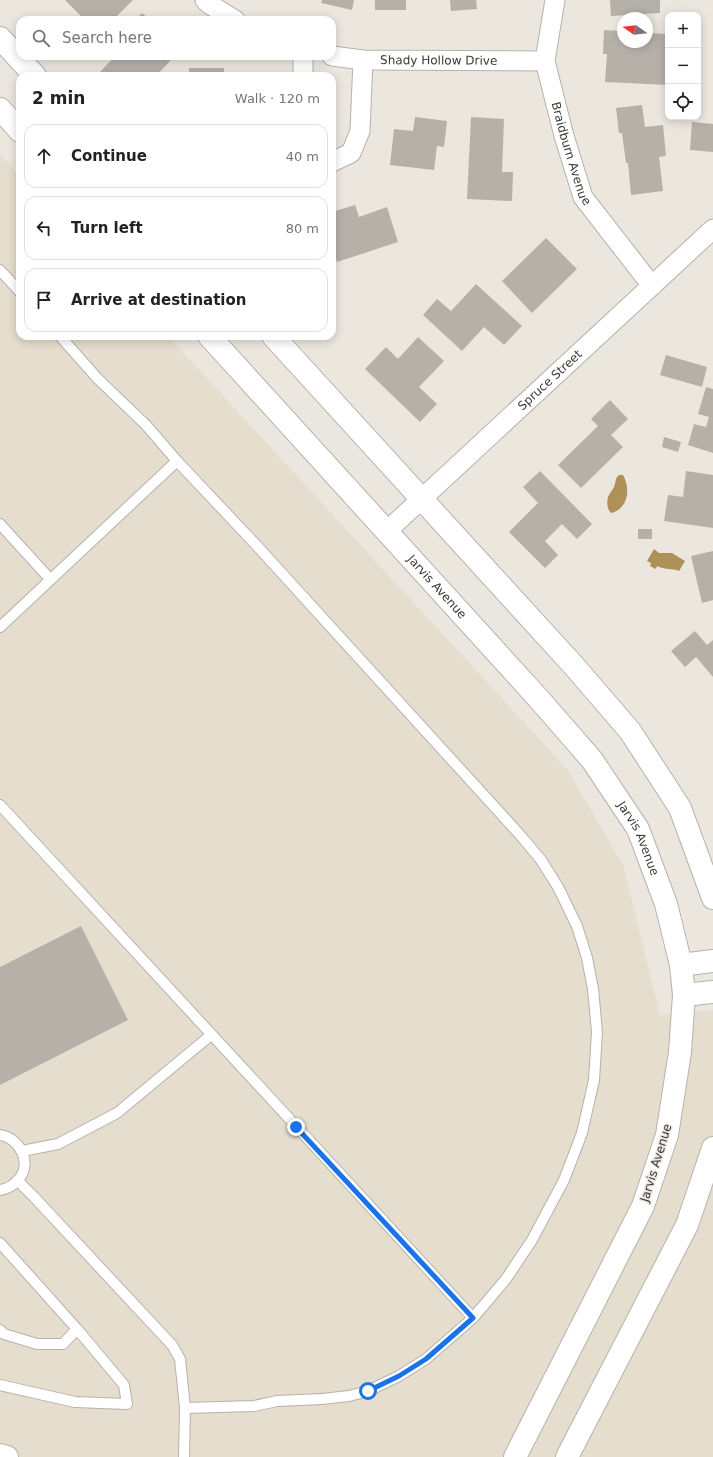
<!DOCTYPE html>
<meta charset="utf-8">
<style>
:root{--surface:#fff;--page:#f6f6f6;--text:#222;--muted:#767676;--line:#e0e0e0}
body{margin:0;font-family:"DejaVu Sans",sans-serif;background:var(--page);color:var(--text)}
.controls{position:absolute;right:12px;top:12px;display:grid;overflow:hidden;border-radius:8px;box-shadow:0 2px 10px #0003}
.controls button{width:36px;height:36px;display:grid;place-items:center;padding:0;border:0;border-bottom:1px solid var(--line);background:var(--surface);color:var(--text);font:20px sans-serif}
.compass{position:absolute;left:617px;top:12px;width:36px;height:36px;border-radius:50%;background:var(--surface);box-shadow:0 2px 10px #0003;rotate:284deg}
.stop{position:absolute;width:12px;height:12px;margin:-9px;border:3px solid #1a73e8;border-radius:50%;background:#fff}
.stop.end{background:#1a73e8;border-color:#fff;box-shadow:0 1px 4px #0008}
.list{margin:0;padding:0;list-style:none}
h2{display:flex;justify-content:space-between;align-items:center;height:52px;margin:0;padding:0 16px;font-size:17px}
h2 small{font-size:13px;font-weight:400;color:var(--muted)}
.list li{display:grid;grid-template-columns:26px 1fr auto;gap:12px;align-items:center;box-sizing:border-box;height:64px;margin:0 8px 8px;padding:0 8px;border:1px solid var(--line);border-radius:12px}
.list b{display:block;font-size:15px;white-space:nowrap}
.list em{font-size:13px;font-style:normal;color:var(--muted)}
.icon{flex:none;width:22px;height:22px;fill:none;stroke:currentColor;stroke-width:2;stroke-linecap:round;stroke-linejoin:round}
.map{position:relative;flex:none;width:713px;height:1457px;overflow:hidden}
.search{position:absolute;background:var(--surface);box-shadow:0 2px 10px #0003;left:16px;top:16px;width:320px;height:44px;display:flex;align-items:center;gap:10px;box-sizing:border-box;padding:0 14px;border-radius:12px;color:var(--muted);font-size:15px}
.panel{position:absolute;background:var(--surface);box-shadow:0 2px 10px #0003;left:16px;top:72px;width:320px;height:268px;border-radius:12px}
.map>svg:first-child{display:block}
.built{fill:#e5ddce}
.water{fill:#ad9157}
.building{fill:#b5b1a9}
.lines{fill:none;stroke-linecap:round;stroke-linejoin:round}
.lane-casing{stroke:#b6b2aa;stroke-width:12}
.street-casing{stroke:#b6b2aa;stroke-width:21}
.secondary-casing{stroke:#b6b2aa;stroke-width:24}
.lane{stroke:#fff;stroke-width:10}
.street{stroke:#fff;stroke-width:19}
.secondary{stroke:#fff;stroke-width:22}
.route{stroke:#1a73e8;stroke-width:5}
.labels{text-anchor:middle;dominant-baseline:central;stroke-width:3;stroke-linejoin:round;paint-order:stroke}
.street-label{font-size:12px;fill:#3a3936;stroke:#ebe7df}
</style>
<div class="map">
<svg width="713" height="1457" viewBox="0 0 713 1457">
<rect width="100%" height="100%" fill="#ebe7df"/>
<path class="built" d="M0,154L20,176V336H168L567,769L623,865L660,1015L713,1010V1457H0Z"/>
<path class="water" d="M619,475H623C631,489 628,509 611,513C607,509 606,501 609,495C610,492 613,490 614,487C616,482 615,478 619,475Z
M654,549L659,553H672L685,561L679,571C672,568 664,570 657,566L656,569L650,566L651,563L647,561Z"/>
<path class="building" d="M65,0H133L113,20H85Z
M322,0H354L352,10L321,3Z
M375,0H406V10H375Z
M450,0H476L477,9L451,11Z
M610,0H660V13L611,16Z
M142,13L150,20H136Z
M604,30L623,31V42H647V33L668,34V85L605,82L607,54H603Z
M115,56H167L171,60L156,76H135L130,72L127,76H102L99,73Z
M189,68H224V76H189Z
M642,105L645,127L663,125L666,156L659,157L663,191L631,195L628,163H626L622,133H619L616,108Z
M415,117L447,121L444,147L437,146L434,170L390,165L394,129L413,131Z
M471,117L504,119L502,172H513L512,201L467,199Z
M692,122L713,124V152L690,150Z
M355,205L359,217L387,207L398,242L337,262L332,245V232L336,231L332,218V212Z
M546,238L577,269L532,313L502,281Z
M476,284L522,326L504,345L484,327L462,351L423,315L437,299L451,311Z
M418,337L444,361L419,387L437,404L420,422L365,369L386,347L398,359Z
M666,355L707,367L702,387L660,375Z
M706,387L713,389V453L688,445L694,424L706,427L709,417L698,414Z
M610,400L628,419L611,435L623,447L581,488L558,465L598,426L591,419Z
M664,437L681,442L678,452L662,447Z
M540,471L592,524L577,539L562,524L545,541L558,555L545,568L509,532L538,503L523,487Z
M686,471L713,475V528L664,521L668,495L683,497Z
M638,529H652V539H638Z
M713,551V600L702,603L691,556Z
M695,631L707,645L713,640V677L696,657L685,667L671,651Z
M81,926L128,1020L0,1085V967Z"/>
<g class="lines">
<g class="lane-casing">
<path id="lane" d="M0,270L20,292
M177,461L258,547L521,836L541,860L558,887L577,926L587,958L593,989L597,1032L594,1080L582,1133L564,1180L532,1240L506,1279L473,1318L426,1359L399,1376L368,1391L349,1396L322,1399L277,1401L254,1406L185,1408L184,1457
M0,524L50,579
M0,627L177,461L146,425L97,378L60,336
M0,805L473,1318
M0,1135C21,1138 34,1166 16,1182C11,1187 6,1189 0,1190
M22,1151L58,1144L117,1113L211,1035
M18,1181L34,1197L172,1345L180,1359L185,1408
M0,1243L77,1329L124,1385L127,1404L75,1402L0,1385
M0,1330L4,1334L37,1344H63L77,1329"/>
</g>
<g class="street-casing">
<g id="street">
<path d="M205,0L209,4L235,20"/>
<path id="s1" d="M555,0L545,61L564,136L583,197L652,286"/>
<path id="s2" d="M332,56L363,60L545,61"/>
<path d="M303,76V56"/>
<path d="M332,162L351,153L360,131L363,60"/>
<path id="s3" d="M387,531L713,229"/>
</g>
</g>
<g class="secondary-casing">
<g id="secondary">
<path d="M0,38L35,76"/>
<path d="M0,109L20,131"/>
<path id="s4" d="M209,336L538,698L592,760L638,829L666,904L681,965L684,995L680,1052L667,1135L643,1206L515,1457"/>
<path d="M273,336L574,666L630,731L680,808L713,898"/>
<path d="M681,965L713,961"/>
<path d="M684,995L713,992"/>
<path d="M0,1455L7,1457"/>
<path d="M567,1457L687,1225L713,1148"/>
</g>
</g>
<use href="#lane" class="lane"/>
<use href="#street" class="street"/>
<use href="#secondary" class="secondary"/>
</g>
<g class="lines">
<path class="route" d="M296,1127L473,1318L426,1359L399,1376L368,1391"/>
</g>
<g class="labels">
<g class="street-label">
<text stroke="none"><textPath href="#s2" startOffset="107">Shady Hollow Drive</textPath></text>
<text stroke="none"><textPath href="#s1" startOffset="158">Braidburn Avenue</textPath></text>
<text stroke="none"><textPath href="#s3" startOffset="222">Spruce Street</textPath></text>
<text stroke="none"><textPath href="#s4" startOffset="339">Jarvis Avenue</textPath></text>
<text stroke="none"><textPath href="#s4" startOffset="663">Jarvis Avenue</textPath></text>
<text transform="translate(656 1163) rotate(-73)">Jarvis Avenue</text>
</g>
</g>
</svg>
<div class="controls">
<button>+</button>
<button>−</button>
<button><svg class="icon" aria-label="locate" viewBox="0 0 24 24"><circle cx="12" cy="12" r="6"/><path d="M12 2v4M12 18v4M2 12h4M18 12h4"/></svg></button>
</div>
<svg class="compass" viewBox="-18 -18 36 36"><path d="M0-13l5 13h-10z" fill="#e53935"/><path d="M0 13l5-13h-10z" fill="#767676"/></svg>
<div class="stop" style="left:368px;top:1391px"></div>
<div class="stop end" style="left:296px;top:1127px"></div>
<div class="search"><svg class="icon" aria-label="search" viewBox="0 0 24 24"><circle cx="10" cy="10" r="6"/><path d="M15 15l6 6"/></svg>Search here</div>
<section class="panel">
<h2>2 min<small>Walk · 120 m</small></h2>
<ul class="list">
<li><svg class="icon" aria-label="ahead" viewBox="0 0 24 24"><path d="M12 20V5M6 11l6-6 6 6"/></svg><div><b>Continue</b></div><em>40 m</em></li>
<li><svg class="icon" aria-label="left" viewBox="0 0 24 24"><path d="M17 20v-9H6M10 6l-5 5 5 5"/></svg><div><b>Turn left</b></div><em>80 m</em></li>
<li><svg class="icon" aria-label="arrive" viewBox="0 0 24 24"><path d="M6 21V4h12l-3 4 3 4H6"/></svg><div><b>Arrive at destination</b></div></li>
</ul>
</section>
</div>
